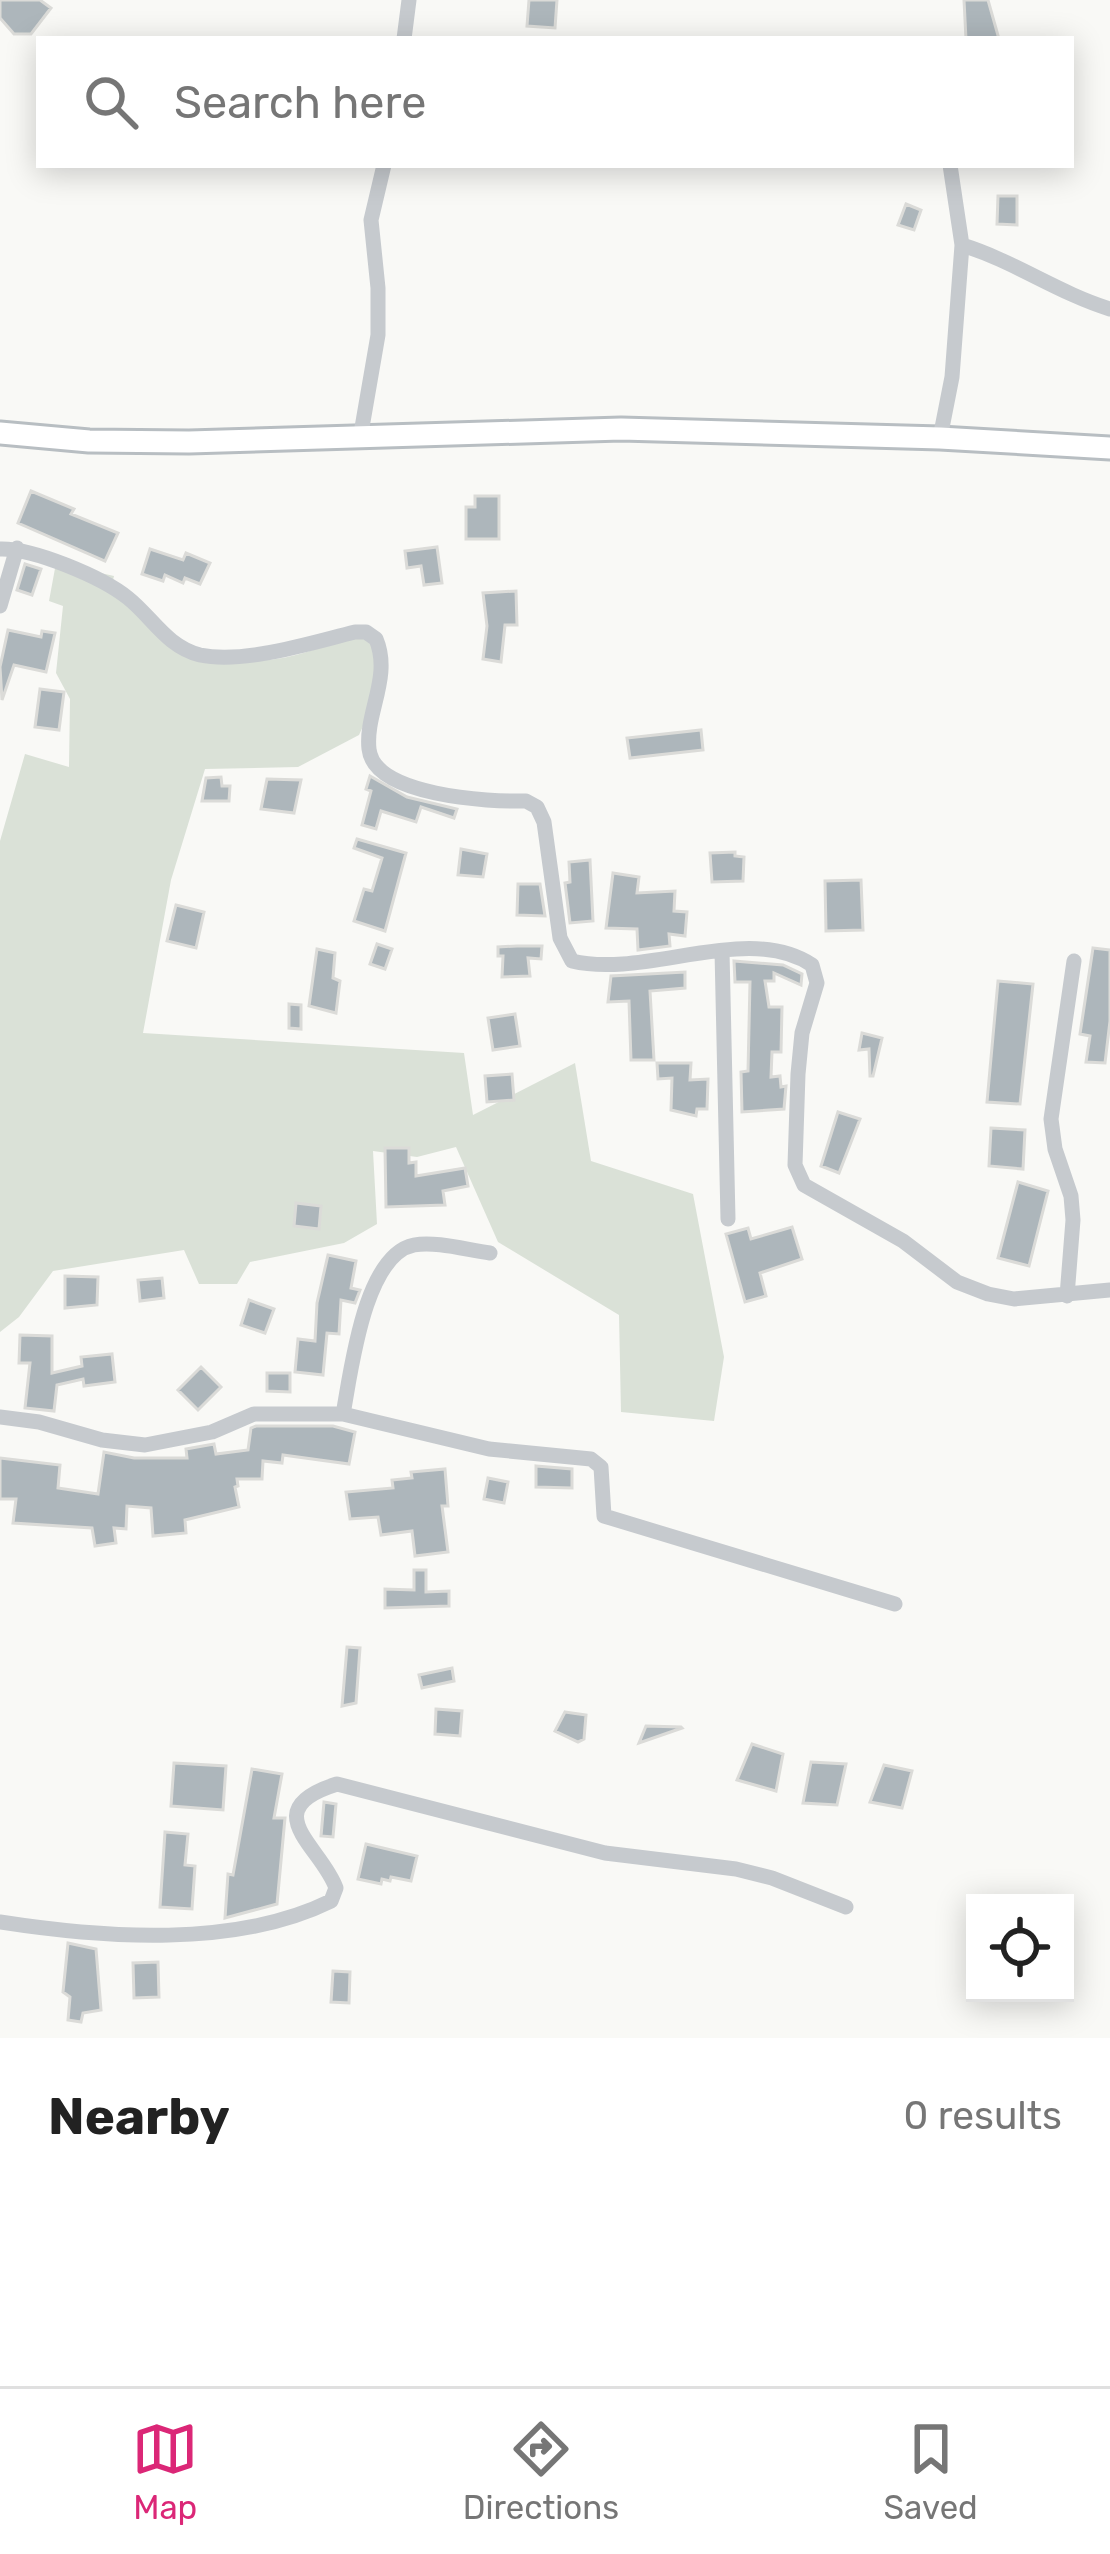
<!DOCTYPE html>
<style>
:root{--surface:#fff;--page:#f6f6f6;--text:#222;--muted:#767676;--line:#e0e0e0;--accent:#db2777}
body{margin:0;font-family:Rubik,sans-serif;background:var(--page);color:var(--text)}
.controls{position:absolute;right:36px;bottom:36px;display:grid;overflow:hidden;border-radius:0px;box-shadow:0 6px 30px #0003}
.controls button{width:108px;height:108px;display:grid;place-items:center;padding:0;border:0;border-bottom:3px solid var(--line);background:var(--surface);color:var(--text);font:60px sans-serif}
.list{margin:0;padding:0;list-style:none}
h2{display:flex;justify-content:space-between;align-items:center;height:156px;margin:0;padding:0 48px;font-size:51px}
h2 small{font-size:39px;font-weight:400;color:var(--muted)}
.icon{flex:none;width:66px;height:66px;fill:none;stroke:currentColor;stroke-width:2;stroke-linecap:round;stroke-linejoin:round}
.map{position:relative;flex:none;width:1110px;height:2038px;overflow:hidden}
.search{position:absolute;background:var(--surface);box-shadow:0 6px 30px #0003;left:36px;right:36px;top:36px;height:132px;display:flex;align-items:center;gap:30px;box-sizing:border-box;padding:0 42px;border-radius:0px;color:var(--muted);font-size:45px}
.sheet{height:348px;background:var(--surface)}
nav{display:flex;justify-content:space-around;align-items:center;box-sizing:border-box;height:168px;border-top:3px solid var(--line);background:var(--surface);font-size:33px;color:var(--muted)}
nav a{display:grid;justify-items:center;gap:6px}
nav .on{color:var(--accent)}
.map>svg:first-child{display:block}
.green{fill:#dae1d7}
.building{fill:#adb6bb;stroke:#dbdbd8;stroke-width:3}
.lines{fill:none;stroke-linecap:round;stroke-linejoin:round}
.secondary-casing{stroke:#b8bec2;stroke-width:27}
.street{stroke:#c6cace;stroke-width:15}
.secondary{stroke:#fff;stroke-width:21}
</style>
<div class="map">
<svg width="1110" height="2038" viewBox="0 0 1110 2038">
<rect width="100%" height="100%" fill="#f9f9f6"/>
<path class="green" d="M56,563L114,576L111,588C155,626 205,665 267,660C299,658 335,641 366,632L382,663L379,691L359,735L298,767L205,769L171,880L143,1033L464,1053L473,1115L575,1063L591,1161L693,1194L724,1357L714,1421L621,1412L619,1315L498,1242L456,1147L417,1157L373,1151L377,1224L344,1243L250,1262L237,1284H199L184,1250L53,1271L19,1317L0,1332V841L25,754L69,767L70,699L56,673L63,606L49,601Z"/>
<path class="building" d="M0,0H40L51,8L31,34H14L0,18Z
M529,0H557L555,28L527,26Z
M964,0H988L999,39H966Z
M998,196H1017V225L997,224Z
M906,204L921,210L914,230L898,225Z
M31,491L74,509L71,514L118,533L105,561L18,523Z
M475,496H499V539H466V507H475Z
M437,547L442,583L424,585L421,566L407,568L405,551Z
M150,549L183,560L186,553L210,563L200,584L185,578L183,583L165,575L163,581L142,574Z
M25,564L41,569L32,595L17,590Z
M516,591L517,625H505L501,662L483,659L487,626L483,593Z
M8,630L41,637L42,631L55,633L46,672L14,665L2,700L0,667Z
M40,689L64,692L59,730L35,727Z
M701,730L703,750L630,758L627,738Z
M370,776L407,797L457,809L454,818L421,807L416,822L381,811L376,829L362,825L371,791L366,789Z
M221,777L222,786H230L229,801H202L206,778Z
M267,779L301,780L294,813L261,809Z
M357,839L406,853L385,931L354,921L364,889L372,891L382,858L354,848Z
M461,849L487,854L483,877L458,875Z
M735,852V856L744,857L743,881L712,882L710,853Z
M590,860L593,921L570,923L565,883L570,882L569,862Z
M613,873L639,877L637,893L675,891L674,911L687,912L685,936L669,934L670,946L638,950L637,929L606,928Z
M861,880L863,930L826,931L825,881Z
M518,884H540L545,916L517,915Z
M176,905L204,912L196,948L167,941Z
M377,944L392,949L385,969L370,964Z
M517,946H542L541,959L528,958L530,976L502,977L503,956H498V947Z
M1093,948L1110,950V1021L1105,1063L1086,1062L1090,1036L1080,1034Z
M317,949L335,953L333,978L340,981L336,1013L309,1006Z
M734,961L783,965L802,974L801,985L774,973V981H765L769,1007H782L781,1052H772L771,1077L780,1076L781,1087L786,1086L784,1109L742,1112L741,1072L748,1071L750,982H735Z
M685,972V988L650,991L654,1060H631L629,1001L608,1002L611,976Z
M998,981L1033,984L1020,1104L987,1102Z
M289,1004L301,1005V1029L289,1028Z
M515,1014L520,1046L493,1050L488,1018Z
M862,1033L882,1038L873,1076H870L869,1049L859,1050Z
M657,1063H691L690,1080L708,1079L707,1109H697L696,1116L671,1110L672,1078L658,1079Z
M512,1074L514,1100L487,1102L485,1076Z
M838,1112L860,1119L839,1173L821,1166Z
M991,1128L1025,1130L1023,1169L989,1166Z
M385,1148H409V1163L416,1162V1176L465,1168L468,1186L443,1191L445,1205L386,1207Z
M1018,1182L1048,1191L1029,1266L998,1258Z
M296,1203L321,1206L319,1229L294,1226Z
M792,1227L802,1259L760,1273L766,1296L745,1302L726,1234L748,1228L751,1239Z
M328,1255L356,1261L351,1288L360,1290L355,1303L341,1300L339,1334L327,1333L323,1375L295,1372L298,1339L315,1341L317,1303Z
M65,1276L98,1277L97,1305L65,1308Z
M162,1278L164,1298L140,1301L138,1280Z
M249,1300L274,1309L265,1333L241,1325Z
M20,1335L52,1336V1373L82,1366L81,1357L112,1354L115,1382L84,1386L83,1379L57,1385L54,1411L25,1408L30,1363H19Z
M201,1367L221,1387L198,1410L178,1390Z
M267,1373H290V1392L267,1391Z
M256,1426H333L355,1432L349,1464L283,1455L282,1463L263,1461L262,1479H237L238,1486L235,1487L239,1507L185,1520L186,1533L153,1536L151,1508L127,1506L126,1529L114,1528L116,1543L95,1546L92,1528L13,1523L16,1499H0V1458L60,1465L58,1488L98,1494L104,1452L134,1458H187L186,1449L214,1444L216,1454L248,1450L251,1428Z
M536,1466L572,1469V1488L536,1487Z
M445,1469L448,1506H442L448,1552L415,1556L412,1531L381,1535L378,1517L350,1519L346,1492L393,1488L392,1480L412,1478L411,1472Z
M488,1478L508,1482L504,1503L484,1499Z
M414,1570H426V1592L449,1591V1606L385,1608V1589L414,1590Z
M347,1647L360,1648L356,1703L342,1706Z
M452,1668L454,1681L422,1688L419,1675Z
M436,1709L462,1711L460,1736L435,1734Z
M565,1712L586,1715L584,1739L578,1742L555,1731Z
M646,1726L681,1727L682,1728L639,1743Z
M752,1744L783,1754L776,1791L737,1780Z
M811,1762L846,1764L837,1805L803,1803Z
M174,1763L226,1766L223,1810L171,1806Z
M884,1765L912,1771L902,1808L870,1802Z
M252,1769L282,1774L274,1818H285L277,1904L225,1918L228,1874L233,1875Z
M324,1802L336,1804L333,1837L321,1836Z
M165,1832L188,1834L185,1865L195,1866L192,1909L160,1907Z
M366,1844L417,1856L411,1881L391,1877L390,1881L382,1879L381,1884L358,1879Z
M68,1943L96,1949L101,2010L83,2013L81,2022L68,2020L70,1997L63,1992Z
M158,1962L159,1997L134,1998L133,1963Z
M333,1971L350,1972L349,2003L331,2002Z"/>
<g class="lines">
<g class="secondary-casing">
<path id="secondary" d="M0,433L89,441L189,442L621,429L940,438L1110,448"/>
</g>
<path class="street" d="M404,39L409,0
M962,245C1014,261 1058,293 1110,309
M940,438L952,377L962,245L950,165
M360,439L378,335V288L371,220L384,165
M0,549C33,548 102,577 128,598C152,617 167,647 200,655C245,664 310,643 355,632H366L376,639C392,677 365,713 369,749C374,796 489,802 526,801L537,807L544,822L560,938L572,961C646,979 748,922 812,965L817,983L802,1033L798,1074L795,1165L804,1185L903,1241L957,1282L988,1294L1014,1299L1110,1290
M0,606L17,548
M722,951L728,1219
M1067,1296L1073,1220L1071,1196L1055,1149L1051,1119L1074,961
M343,1414L489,1449L591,1459L601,1467L604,1516L895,1604
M0,1417L39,1422L102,1440L145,1445L212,1432L254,1414H343C351,1372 364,1255 414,1245C436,1241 467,1250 490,1253
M0,1922C103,1938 236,1948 331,1901L336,1888C322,1847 254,1810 337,1784L605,1853L736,1869L772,1878L846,1907"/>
<use href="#secondary" class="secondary"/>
</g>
</svg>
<div class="controls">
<button><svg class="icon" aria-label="locate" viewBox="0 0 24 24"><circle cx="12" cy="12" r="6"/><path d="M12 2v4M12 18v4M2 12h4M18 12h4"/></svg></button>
</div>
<div class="search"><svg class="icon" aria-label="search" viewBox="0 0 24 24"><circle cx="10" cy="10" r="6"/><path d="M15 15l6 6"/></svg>Search here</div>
</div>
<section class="sheet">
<h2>Nearby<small>0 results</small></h2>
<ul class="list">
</ul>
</section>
<nav>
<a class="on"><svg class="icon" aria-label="map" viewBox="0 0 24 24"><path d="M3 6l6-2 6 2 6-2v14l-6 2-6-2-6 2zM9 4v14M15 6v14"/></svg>Map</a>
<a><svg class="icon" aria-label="directions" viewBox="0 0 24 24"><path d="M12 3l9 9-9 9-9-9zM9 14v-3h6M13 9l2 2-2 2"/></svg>Directions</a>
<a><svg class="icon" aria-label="saved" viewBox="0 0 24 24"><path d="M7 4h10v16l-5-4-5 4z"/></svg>Saved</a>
</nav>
